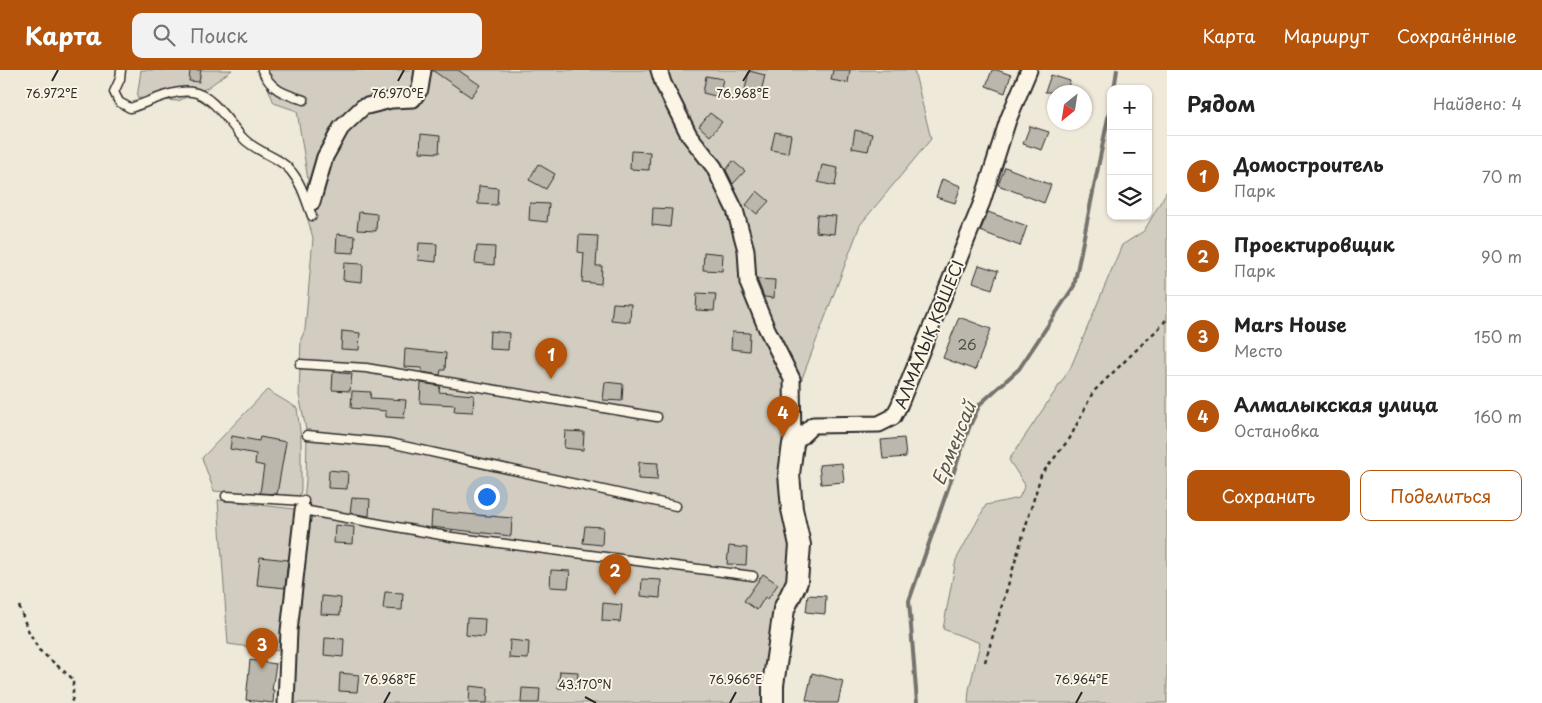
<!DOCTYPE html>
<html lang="ru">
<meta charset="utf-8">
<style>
:root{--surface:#fff;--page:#f2f2f2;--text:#222;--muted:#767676;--line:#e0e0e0;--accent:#b45309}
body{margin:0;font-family:"Playpen Sans",sans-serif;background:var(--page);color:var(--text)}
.controls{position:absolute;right:15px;top:15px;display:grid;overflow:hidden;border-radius:10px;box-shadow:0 1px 4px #0004}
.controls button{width:45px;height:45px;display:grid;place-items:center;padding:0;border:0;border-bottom:1px solid var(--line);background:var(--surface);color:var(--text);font:25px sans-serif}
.compass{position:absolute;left:1047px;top:15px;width:45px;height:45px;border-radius:50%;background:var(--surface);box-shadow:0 1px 4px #0004;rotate:210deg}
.you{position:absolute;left:486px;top:426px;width:18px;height:18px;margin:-12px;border:4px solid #fff;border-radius:50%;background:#1a73e8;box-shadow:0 0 0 8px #1a73e833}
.badge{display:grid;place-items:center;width:32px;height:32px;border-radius:50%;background:var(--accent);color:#fff;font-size:16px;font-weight:700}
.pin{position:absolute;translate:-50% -41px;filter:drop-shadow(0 1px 2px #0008)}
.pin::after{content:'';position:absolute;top:26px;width:18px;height:15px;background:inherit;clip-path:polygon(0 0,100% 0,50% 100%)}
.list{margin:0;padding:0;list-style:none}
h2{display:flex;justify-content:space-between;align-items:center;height:65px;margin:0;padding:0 20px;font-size:21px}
h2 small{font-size:16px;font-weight:400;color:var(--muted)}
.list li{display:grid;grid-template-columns:32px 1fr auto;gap:15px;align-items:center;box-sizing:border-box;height:80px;padding:0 20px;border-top:1px solid var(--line)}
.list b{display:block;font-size:19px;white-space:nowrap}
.list p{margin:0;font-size:16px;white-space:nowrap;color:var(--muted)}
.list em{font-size:16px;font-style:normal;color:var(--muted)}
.actions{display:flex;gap:10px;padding:15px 20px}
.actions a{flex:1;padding:11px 0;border:1px solid var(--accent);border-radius:10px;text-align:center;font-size:18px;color:var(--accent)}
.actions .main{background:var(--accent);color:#fff}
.icon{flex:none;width:28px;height:28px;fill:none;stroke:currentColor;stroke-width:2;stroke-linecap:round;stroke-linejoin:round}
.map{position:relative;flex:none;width:1167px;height:633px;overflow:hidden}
header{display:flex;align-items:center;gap:30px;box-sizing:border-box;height:70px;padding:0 25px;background:var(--accent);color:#fff}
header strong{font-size:24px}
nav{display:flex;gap:28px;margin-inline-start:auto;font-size:18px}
.search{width:350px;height:45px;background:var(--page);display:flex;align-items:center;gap:12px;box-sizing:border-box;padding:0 18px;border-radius:10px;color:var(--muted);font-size:19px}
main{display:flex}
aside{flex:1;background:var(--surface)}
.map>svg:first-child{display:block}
.green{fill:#d2cdc0;stroke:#7e7c76}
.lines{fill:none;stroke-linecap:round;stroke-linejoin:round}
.stream{stroke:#75736d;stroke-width:4}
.building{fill:#bcb7ac;stroke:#2b2b2b}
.lane-casing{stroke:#2b2b2b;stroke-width:11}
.street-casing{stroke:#2b2b2b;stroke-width:19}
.secondary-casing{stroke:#2b2b2b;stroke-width:24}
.path{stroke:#2b2b2b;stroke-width:2.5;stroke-dasharray:4 4;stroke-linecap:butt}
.lane{stroke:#fcf5e5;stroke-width:8}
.street{stroke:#fcf5e5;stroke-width:15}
.secondary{stroke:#fcf5e5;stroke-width:20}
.ticks{fill:none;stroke:#2b2b2b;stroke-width:2}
.labels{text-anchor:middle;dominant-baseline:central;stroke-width:4;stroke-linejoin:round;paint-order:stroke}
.number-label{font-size:14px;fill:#4f4e4b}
.street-label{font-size:16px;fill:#2b2b2b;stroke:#fcf5e5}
.water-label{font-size:18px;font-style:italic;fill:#565552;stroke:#fcf5e5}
.ticks-label{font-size:12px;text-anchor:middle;fill:#2b2b2b;stroke:#fcf5e5;stroke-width:4;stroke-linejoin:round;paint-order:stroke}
</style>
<header>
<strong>Карта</strong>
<div class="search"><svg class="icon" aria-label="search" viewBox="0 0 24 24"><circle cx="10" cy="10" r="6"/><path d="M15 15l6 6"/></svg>Поиск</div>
<nav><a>Карта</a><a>Маршрут</a><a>Сохранённые</a></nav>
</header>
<main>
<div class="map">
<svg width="1167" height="633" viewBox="0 0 1167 633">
<rect width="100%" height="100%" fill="#efe9da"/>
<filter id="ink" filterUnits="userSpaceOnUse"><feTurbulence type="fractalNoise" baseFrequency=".02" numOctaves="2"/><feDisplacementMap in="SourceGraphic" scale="10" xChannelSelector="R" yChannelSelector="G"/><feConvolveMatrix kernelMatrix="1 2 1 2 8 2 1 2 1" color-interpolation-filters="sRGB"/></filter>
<g filter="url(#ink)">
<path class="green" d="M141,0H232L207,18L178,31L137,28Z
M261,0H914L931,69L860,155L781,364L800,475L773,633H286L288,582L228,574L218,430L303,440L306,410L307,365L299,325L301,269L305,260L313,168L305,139L308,110L297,41L274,33Z
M1167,121V633H968L969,620L980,573L943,559L956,490L986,435L1019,428L1025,415L1009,390L1070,299L1122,175L1144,161Z
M267,320L297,338L301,369V420L299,428L214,421L202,388Z"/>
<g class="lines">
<path class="stream" d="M1114,19L1117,0
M917,633L909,531L969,358L980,334L1019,299L1074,216L1111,33"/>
</g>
<path class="building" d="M190,0H201L199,12L189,11Z
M432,0H458L480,15L471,27Z
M833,0H850L848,13L831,10Z
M992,0H997L1011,5L1005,23L986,16Z
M749,1L765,5L761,22L745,19Z
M1051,5L1070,11L1066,22H1045Z
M706,6L723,9L719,27L703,23Z
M710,43L722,52L710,66L699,56Z
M1030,56L1049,62L1042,80L1023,74Z
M855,60L872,64L868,81L852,78Z
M775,62L791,65L788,83L771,80Z
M421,64L440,66L439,83L420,82Z
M631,81L650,82L649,100L630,99Z
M733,91L745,101L733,114L726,100Z
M538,94L555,104L546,119L529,110Z
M822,95L838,98L835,116L818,112Z
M1005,97L1051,115L1044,133L998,115Z
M942,109L961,116L955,133L936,127Z
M479,116L498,118L497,135L478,134Z
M757,121L769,131L757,144L746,135Z
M530,133L549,134L547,152L529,150Z
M653,138L672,139L670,157L652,155Z
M359,142L377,144L376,161L357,160Z
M988,142L1027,156L1020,176L980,161Z
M817,145L836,146L834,164L816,162Z
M337,164L355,166L354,183L336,182Z
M579,165L598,166L596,196H602L601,214L582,212L584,183L578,182Z
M419,173L437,174L436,192L418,190Z
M477,176L495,177L494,195L475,193Z
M704,182L723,184L722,201L703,200Z
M344,193L363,194L362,212L343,210Z
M979,195L998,201L992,219L973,212Z
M757,209L775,210L774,228L764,227Z
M697,223L716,224L714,241L696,240Z
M613,233L631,234L630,252L611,250Z
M959,247L991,259L975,300L943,288Z
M342,261L360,263L359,280L341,279Z
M490,261L509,263L508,280L489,279Z
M732,262L750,263L749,281L731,279Z
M405,279L446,283L445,300H441L440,305L422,302V298L404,297Z
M333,302L352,304L350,321L332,320Z
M605,312L623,314L622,331L603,330Z
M421,313L440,316L439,322L474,325L473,342L454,341L455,335L420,333Z
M352,321L371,322L370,328L406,330L404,348L386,347V341L351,338Z
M565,361L584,362L583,380L564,378Z
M232,366L259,371L260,367L286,372L277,424L260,423L264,396L255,394L256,384L230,379Z
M904,368L906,387L883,389L881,370Z
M639,392L658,393L657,410L638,409Z
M842,393L844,412L821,414L819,395Z
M329,400L348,402L347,419L328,418Z
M352,428L370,429L369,446L350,443Z
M432,441L512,448L511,466L431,457Z
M335,455L354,457L353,474L334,473Z
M585,456L603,457L602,475L583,473Z
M729,476L747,478L746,495L727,494Z
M260,487L288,490L285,518L257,515Z
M551,500L570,501L568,518L550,517Z
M763,504L778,514L768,529L765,527L757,540L744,531Z
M642,509L661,510L660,528L641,526Z
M385,522L403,523L402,540L383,539Z
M808,525L826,526L825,544L806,542Z
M322,526L341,528L340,545L321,544Z
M603,533L622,535L620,552L602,551Z
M467,548L485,549L484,567L466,565Z
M325,568L344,569L343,587L324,585Z
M510,570L529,572L528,589L509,588Z
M250,590L276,594L272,620H274L273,633L246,630Z
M560,601L578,602L577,619L558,618Z
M340,603L359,605L357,622L339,621Z
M812,603L843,611L838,633H818L806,630Z
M470,616L488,618L487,633H469Z
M522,618L540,619L539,633H521Z"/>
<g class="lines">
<g class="lane-casing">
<path id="lane" d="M121,0L120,9L114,22L119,32L130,38C147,33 174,19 192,22C212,24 229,53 242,67C256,83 278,85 291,101C302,114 306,131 312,146
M262,0C271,20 284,24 304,30
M300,294L366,298L657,347
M307,365L390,373L676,436
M226,426L304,431
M303,440L452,467L753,506"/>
</g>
<g class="street-casing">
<path id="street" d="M659,0L663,13L689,65L714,97L735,140L746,180L748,213L766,257L792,309L793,374
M312,132L325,87L341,58L363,37L391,30L413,29L420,19L423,0
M793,374L813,355L879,354L893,347L899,336L982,132L1008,50L1029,0
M286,633L289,561L303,440"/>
</g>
<g class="secondary-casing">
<path id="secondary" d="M773,633V615L784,539L797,512L800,475L792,439L789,404L793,374"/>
</g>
<path class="path" d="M19,536L27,558L39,580L73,609V627L71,633
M985,592L1041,405L1070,368L1093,322L1163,254L1167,248"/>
<use href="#lane" class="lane"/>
<use href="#street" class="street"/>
<use href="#secondary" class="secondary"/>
</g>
</g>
<path class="ticks" d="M52,11L58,0M398,11L404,0M743,11L750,0M585,627L596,633M384,633L390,622M730,633L736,622M1076,633L1082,622"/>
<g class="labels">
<g class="number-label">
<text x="967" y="274">26</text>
</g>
<g class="street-label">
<text transform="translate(928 264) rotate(-68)">АЛМАЛЫҚ КӨШЕСІ</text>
</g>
<g class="water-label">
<text transform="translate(953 373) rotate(-68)">Ерменсай</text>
</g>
</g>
<g class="ticks-label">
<text x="52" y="28">76.972°E</text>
<text x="398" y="28">76.970°E</text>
<text x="743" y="28">76.968°E</text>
<text x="390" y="614">76.968°E</text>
<text x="736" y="614">76.966°E</text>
<text x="1082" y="614">76.964°E</text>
<text x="585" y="619">43.170°N</text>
</g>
</svg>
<div class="controls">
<button>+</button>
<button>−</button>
<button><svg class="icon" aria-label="layers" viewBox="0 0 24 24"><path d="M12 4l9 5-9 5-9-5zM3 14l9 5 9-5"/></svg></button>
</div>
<svg class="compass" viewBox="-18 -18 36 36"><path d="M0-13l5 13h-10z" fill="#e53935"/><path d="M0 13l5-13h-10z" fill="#767676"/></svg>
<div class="you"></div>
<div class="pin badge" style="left:551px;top:309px">1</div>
<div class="pin badge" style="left:615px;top:525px">2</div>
<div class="pin badge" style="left:262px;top:599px">3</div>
<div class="pin badge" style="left:783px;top:367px">4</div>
</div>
<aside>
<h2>Рядом<small>Найдено: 4</small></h2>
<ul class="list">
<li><span class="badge">1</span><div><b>Домостроитель</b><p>Парк</p></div><em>70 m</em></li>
<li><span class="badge">2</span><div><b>Проектировщик</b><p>Парк</p></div><em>90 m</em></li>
<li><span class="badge">3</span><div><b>Mars House</b><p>Место</p></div><em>150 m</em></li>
<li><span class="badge">4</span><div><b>Алмалыкская улица</b><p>Остановка</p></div><em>160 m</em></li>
</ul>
<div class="actions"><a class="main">Сохранить</a><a>Поделиться</a></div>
</aside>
</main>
